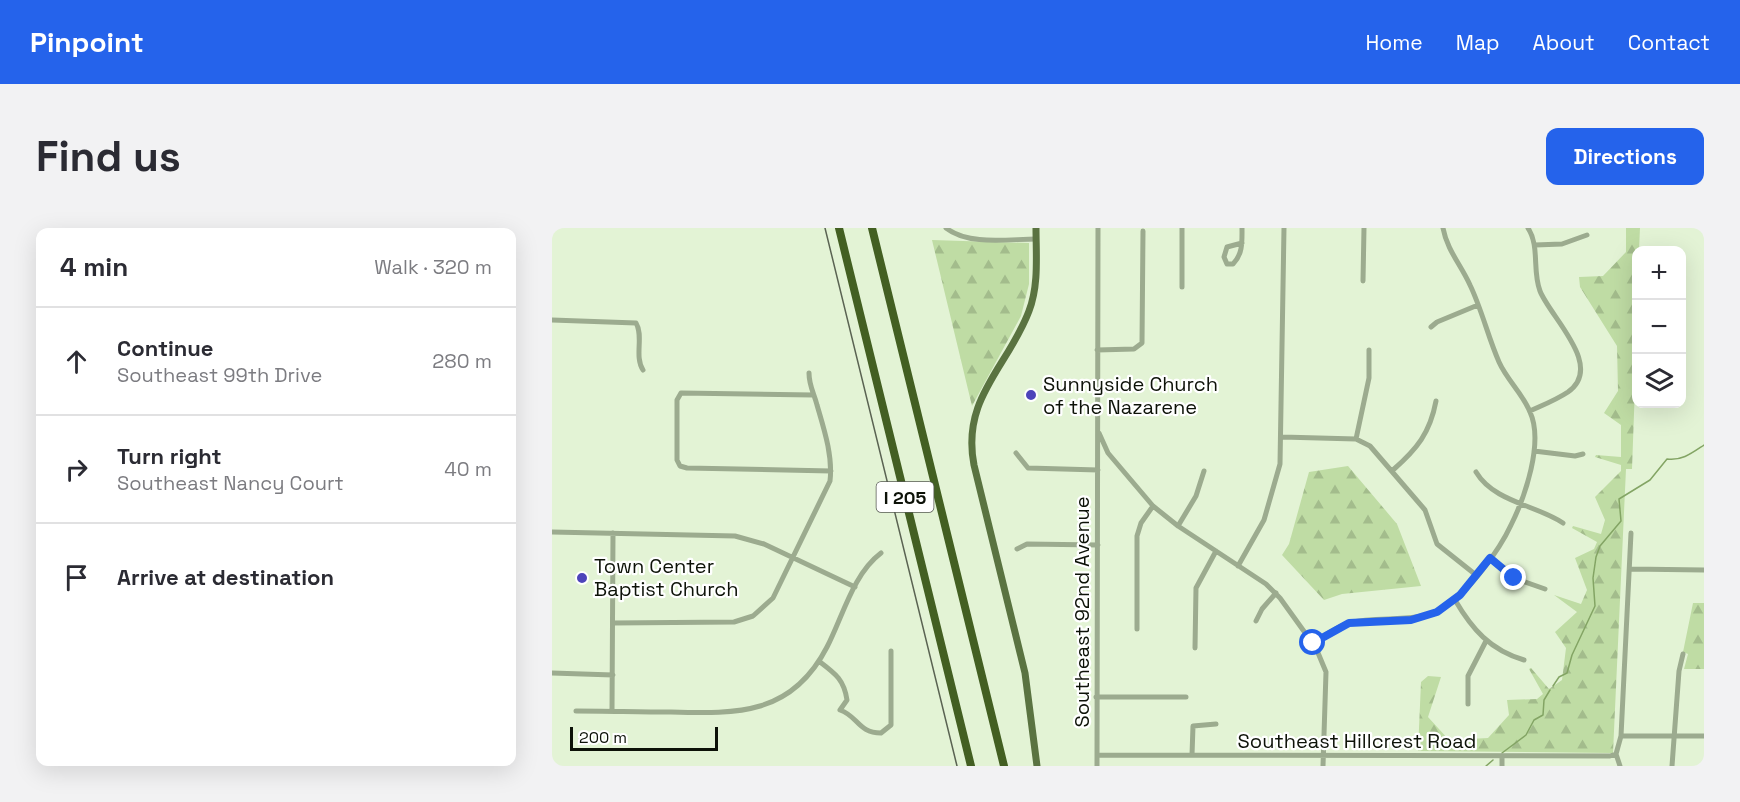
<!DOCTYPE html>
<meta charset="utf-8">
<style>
:root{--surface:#fff;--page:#f2f2f3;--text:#2b2b33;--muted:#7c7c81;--line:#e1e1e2;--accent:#2563eb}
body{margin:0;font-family:"Space Grotesk",sans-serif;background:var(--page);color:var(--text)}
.controls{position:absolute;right:18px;top:18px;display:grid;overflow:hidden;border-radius:12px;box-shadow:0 6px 24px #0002}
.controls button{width:54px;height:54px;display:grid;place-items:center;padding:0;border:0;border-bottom:2px solid var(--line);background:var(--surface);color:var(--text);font:30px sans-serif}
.scale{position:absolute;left:18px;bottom:15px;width:148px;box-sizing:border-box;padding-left:6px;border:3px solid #0d1208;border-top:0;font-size:16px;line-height:21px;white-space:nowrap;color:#0d1208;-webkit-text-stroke:4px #fff;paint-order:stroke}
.stop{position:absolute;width:18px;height:18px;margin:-14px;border:4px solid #2563eb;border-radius:50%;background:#fff}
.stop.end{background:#2563eb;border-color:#fff;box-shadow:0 2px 6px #0008}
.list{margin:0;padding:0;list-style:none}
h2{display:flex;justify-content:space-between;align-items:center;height:78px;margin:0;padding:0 24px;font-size:26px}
h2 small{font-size:20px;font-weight:400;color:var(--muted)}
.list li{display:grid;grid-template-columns:39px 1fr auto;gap:18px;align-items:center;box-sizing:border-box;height:108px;padding:0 24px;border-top:2px solid var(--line)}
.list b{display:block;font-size:22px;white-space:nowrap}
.list p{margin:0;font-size:20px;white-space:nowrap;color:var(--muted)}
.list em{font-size:20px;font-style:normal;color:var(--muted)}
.icon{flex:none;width:33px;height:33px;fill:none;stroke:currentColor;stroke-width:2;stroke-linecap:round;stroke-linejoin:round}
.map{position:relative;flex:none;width:1152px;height:538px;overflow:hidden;border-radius:12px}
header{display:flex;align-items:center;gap:36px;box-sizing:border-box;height:84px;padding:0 30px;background:var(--accent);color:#fff}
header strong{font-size:28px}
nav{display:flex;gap:33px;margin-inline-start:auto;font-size:21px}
.intro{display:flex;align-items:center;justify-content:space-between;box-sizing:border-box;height:144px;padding:0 36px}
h1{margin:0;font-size:42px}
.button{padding:15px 27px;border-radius:12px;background:var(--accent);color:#fff;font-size:21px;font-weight:700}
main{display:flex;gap:36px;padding:0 36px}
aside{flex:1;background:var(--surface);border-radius:12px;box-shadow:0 6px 24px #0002}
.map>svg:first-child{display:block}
.forest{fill:url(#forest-firs)}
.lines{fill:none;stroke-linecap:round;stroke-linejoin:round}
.stream{stroke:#83a464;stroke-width:1.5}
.minor{stroke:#9cab8f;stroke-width:5}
.major{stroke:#5a7341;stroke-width:7}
.highway{stroke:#435f22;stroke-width:8}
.tram{stroke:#5a6352;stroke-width:1.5}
.route{stroke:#2563eb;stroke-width:8}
.poi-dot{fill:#4d43ba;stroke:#fff;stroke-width:2}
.labels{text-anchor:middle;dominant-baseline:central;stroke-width:4.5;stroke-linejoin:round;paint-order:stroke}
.shield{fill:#fff;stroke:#565952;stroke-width:1.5}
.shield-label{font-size:18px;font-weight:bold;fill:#0d1208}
.poi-label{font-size:20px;fill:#0d1208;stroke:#fff;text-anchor:start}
.street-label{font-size:20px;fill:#0d1208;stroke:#fff}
</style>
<header>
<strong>Pinpoint</strong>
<nav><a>Home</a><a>Map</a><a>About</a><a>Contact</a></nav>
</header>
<div class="intro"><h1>Find us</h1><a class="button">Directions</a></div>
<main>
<aside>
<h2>4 min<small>Walk · 320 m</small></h2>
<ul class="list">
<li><svg class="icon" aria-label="ahead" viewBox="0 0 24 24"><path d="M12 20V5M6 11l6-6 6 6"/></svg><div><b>Continue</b><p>Southeast 99th Drive</p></div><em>280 m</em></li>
<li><svg class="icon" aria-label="right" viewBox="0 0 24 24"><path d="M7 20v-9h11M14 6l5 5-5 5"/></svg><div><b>Turn right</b><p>Southeast Nancy Court</p></div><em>40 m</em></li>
<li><svg class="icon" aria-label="arrive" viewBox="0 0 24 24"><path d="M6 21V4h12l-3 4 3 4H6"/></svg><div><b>Arrive at destination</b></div></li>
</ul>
</aside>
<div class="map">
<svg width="1152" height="538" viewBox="0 0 1152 538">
<defs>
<pattern id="forest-firs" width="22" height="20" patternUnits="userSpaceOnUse" patternTransform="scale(1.5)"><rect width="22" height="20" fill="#bfdca4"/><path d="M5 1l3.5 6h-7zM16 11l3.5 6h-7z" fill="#a3bc8c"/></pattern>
</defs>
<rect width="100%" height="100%" fill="#e3f3d5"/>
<path class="forest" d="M1074,0H1088L1087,22H1084V130L1080,241H1074L1061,525L866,523L869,454L876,448L889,449L876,489L897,512L936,510L957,487L955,472L985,471L991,466L977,441L979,440L997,461L1010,452L1014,420L1003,404L1025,384L1002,367L1029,376L1035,362L1023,330L1042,321L1045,314L1020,300L1021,298L1049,306L1053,292L1043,269L1069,243V237L1043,229L1044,227L1069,229V197L1052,185L1066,163L1065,118L1028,59L1027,49L1051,48L1074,24Z
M380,12L477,15V56L469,88L420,178Z
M796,238L845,296L869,358L790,366L772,372L730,327L737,316L757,244Z
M1141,375H1152V441H1132L1136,426L1131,424Z"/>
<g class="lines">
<path class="stream" d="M1001,458L1007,449L1015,445L1020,427L1043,378L1041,350L1044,329L1048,318L1069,293L1067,271L1098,252L1115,231C1130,233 1140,225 1152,217
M950,525L974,507L982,492L991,487L992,472L998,462
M934,538L941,532"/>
<path class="minor" d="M394,0C417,18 457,11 484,11
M976,0C988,18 980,42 988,63C998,89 1053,138 1016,164C1004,172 991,177 978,183
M690,15L675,19L672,29L675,36H681C691,26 690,13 690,0
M983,17L1010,16L1035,7
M811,53L812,0
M630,59V0
M0,92L84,95C92,108 82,128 91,142
M879,99L885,94L926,77
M545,122L582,121L590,115L591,3
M261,167L129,165L125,172V232L128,238L135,240L279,243
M547,205L556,225L601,278L626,298L714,356L728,370L764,420L774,444L771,538
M730,209L804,211L818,218L873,282L885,316L924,347
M804,211L817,150V122
M982,223L1023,228L1031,226
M464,225L476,240L546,242
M841,242C865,221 878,205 884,173
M924,244C942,274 984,277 1011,295
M626,298L644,268L652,243
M0,304L183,308L212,316L303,359
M465,321L475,316L546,317
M938,330L962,350L993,361
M686,338L712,292L728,236L732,0
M1078,341L1152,342
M903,372C920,401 938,422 972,432
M704,393L710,381L724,365
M61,395L182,394L201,388L221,370L278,253C281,228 272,201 265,177C262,165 257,158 257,145
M585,401V308L589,295L601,278
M761,415C772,408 784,399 797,395C830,386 863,398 894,378C917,363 947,323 959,297C973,269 992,214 978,184C971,166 955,152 947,134C936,109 930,82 918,57C909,37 895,22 891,0
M643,420L644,360L664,323
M268,434C284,446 292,452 295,472L288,482C306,488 306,505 329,505L339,497V423
M0,445L61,447
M544,469H634
M916,476V448L934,413
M24,483C55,483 87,484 119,484C186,486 240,487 275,419C291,388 301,346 329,325
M60,483L61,305
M1069,508H1152
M546,527L1058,528L1064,526
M640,527L641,498L664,496
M545,538L546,0
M950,538V529
M1068,538L1064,526L1069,508L1079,305
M1120,538L1127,443L1131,426"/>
<path class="major" d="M484,0C484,27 487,57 477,83C456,139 409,170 422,237L473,445L485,538"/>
<path class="highway" d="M287,0L419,538
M320,0L452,538"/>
<path class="tram" d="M273,0L405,538"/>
</g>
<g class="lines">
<path class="route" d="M761,415L797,395L859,392L885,384L908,367L938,330L962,350"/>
</g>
<g class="poi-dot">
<circle cx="479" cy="167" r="6"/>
<circle cx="30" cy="350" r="6"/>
</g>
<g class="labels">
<rect class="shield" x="324.5" y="254" width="57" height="30" rx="4.5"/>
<g class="shield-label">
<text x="353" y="269">I 205</text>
</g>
<g class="poi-label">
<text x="491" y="156">Sunnyside Church<tspan x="491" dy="23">of the Nazarene</tspan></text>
<text x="42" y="338">Town Center<tspan x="42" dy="23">Baptist Church</tspan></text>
</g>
<g class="street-label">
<text transform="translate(530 384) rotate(-90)">Southeast 92nd Avenue</text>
<text x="805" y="513">Southeast Hillcrest Road</text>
</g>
</g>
</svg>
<div class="controls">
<button>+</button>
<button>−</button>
<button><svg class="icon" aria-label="layers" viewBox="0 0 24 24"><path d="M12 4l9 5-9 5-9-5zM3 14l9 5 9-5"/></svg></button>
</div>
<div class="scale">200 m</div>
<div class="stop" style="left:761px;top:415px"></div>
<div class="stop end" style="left:962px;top:350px"></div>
</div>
</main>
